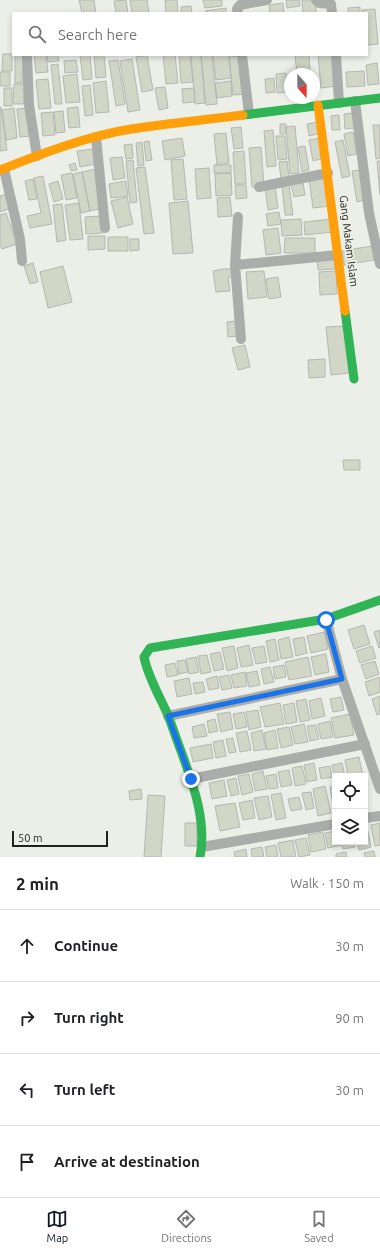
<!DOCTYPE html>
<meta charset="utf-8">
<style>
:root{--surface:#fff;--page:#f6f6f6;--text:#202124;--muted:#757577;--line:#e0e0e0;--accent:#111827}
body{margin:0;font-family:Ubuntu,sans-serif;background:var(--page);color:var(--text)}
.controls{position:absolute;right:12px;bottom:12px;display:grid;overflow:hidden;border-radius:0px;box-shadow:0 2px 6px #0003}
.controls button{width:36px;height:36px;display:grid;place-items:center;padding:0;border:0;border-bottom:1px solid var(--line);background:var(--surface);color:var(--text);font:20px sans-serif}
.compass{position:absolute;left:284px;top:68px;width:36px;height:36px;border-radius:50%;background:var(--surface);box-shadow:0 2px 6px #0003;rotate:159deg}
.scale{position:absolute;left:12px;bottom:10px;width:96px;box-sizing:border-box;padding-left:4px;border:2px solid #21221e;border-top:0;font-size:11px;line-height:14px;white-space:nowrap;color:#21221e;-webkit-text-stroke:3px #edf0e6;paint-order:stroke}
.stop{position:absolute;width:12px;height:12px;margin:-9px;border:3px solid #1a73e8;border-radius:50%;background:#fff}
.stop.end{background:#1a73e8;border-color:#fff;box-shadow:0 1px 4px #0008}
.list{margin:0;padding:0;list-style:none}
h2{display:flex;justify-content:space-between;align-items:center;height:52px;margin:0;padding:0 16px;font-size:17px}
h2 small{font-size:13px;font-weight:400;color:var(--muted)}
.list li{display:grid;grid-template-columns:26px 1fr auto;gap:12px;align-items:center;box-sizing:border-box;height:72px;padding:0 16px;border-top:1px solid var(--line)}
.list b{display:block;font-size:15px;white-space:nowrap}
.list em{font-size:13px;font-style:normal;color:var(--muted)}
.icon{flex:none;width:22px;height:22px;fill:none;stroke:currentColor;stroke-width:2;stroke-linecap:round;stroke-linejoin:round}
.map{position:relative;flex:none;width:380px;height:857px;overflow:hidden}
.search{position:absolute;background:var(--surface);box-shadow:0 2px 6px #0003;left:12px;right:12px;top:12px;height:44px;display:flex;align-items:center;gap:10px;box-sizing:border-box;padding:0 14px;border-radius:0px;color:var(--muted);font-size:15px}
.sheet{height:340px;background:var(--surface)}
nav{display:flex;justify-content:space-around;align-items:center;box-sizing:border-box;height:56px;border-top:1px solid var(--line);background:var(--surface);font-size:11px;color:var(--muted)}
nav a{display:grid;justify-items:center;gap:2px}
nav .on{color:var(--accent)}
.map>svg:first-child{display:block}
.building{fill:#d2d6c7;stroke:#b6b7b2}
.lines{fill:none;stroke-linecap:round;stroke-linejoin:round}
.street{stroke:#abadaa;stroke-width:10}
.fast{stroke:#30b455;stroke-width:9}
.slow{stroke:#ff9f0a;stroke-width:9}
.route{stroke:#1a73e8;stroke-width:5}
.labels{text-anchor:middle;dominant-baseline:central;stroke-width:3.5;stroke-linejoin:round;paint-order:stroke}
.street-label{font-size:11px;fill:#21221e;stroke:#edf0e6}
</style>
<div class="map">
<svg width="380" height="857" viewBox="0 0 380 857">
<rect width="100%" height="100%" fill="#eceee8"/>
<path class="building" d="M79,0H94L96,13H82Z
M126,0L128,13H116L114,1Z
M130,0H147L149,13H132Z
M165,0H177L178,13H166Z
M203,0H222V6L205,8Z
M286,0H299L300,6L287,8Z
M302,0H315L316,13H303Z
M283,3L284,13H270L269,5Z
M191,6L192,13H181V7Z
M360,7V13H348V8Z
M226,8V13H206L205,11Z
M375,9L378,44L367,45V13H362V10Z
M3,54H12V71H2Z
M15,55H23L22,83H15Z
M34,55H46L48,72L36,73Z
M47,55H58L59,61L48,62Z
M80,55H90L92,79L83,80Z
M94,55H104L106,77L96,78Z
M147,55L153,90L142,92L136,57Z
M163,55H175L178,83L166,84Z
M179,55H190L193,82L181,83Z
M191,55H201L205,103L195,104Z
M201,55H212L217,104L206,105Z
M213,55H229L231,78L216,80Z
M295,55H309L310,74H297Z
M318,55H334L336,86L321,88Z
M242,56L246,94L233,95L229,57Z
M132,59L140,110L128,112L120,61Z
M76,60L78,72L65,73L64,61Z
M118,60L125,104L116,106L109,61Z
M377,63L379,84L368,85L366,65Z
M58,64L62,104H55L51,65Z
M364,71L365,86L347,87L346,72Z
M0,72H10V86H0Z
M286,73L288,92L277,93L276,74Z
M77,74L80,102L66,103L63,76Z
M274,78L275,92L266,93L265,79Z
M48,79L51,108L39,109L36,80Z
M106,81L109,112L96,113L93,83Z
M231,81L232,96L217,98L215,83Z
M14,84H24V104H13Z
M90,85L93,115L85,116L82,86Z
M165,87L168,108L159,110L155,88Z
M4,88H12V106H4Z
M194,88L195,102L183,103L182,89Z
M0,107H1L7,150L0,151Z
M78,107L80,127L69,128L67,108Z
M14,108L17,138L6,140L2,110Z
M29,108L32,136L20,137L17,109Z
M63,111L65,132L56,133L54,112Z
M53,112L55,135L43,136L41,113Z
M353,113L355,128L345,129L344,114Z
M339,115L340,130H332L331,116Z
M318,122L321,133L309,136L307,124Z
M280,124H286L285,134H280Z
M373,125H380V158L376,159Z
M295,126L299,173L290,174L286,127Z
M241,127L243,148L234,149L231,128Z
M273,130L276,166L267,167L264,131Z
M353,132L357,154L348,156L344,134Z
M226,133L229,163L217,165L214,134Z
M276,136H285L287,159L278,160Z
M182,138L185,156L165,160L162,141Z
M320,138L324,158L313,161L309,140Z
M343,140L350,176L342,178L335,142Z
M149,141L152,160L146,161L144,142Z
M142,142L144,165L138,166L136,143Z
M132,144L133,158L126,159L124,145Z
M305,146L309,170L302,172L298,147Z
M261,147L264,186L252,187L249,148Z
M93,149L96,164L80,167L77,151Z
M244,151L246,184H235L233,152Z
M122,157L125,178L113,180L110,158Z
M183,159L187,199L174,200L171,160Z
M133,160L137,202L130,203L126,161Z
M287,161L289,178L281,179L279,162Z
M377,161H380V195Z
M75,163L77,170L71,171L69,165Z
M214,165H231V173H214Z
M145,167L154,233L144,234L136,168Z
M209,168L211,198L197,199L195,169Z
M96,169L103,208L90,211L82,172Z
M359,170L364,200L357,202L352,171Z
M82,172L90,211L81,213L73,174Z
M72,173L77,198L66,200L61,175Z
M231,173L232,195L216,196L215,174Z
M43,176L52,224L30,228L27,216L41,213L34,178Z
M326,176L330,206L313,208L309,179Z
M33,179L37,199L29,200L25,181Z
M58,181L63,199L54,202L49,184Z
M126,181L128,196L111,198L109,184Z
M303,182L305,195L294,197L291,184Z
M235,185H246L247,198L236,199Z
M289,185L293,215H285L282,186Z
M275,186L278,208L268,210L265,187Z
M6,194L11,208L0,212V196Z
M127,197L133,224L118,228L111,201Z
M230,197L232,216L218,217L217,198Z
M188,201L193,253L173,254L169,203Z
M79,203L83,239L70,240L65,205Z
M62,204L66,240L57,242L53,205Z
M279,212L281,224L268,226L266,214Z
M6,213L17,244L2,249L0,244V215Z
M102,216L103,233L86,234L85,217Z
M301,219L302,235L282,236L281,220Z
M332,219L333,232L305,235L304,222Z
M278,228L281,253L266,255L263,230Z
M88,236H105V249L88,250Z
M108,237H128V251H108Z
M285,238H315V253H284Z
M130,239H139V250L130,251Z
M372,246L374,260L344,265L342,251Z
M334,258L335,269L318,270L317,259Z
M33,263L38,282L30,284L24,266Z
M63,266L72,302L48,308L40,272Z
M223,269H234V277H228L230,291L216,292L213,271Z
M264,271L267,297L248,299L246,272Z
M336,271L337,294L320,295L319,272Z
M278,277L281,297L269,299L266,279Z
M236,321L237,336L228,337L227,322Z
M345,326L350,373L331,375L326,327Z
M245,345L250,367L238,370L232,348Z
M325,359V377L309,378L308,360Z
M343,460H360V470H344Z
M364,625L370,644L354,649L348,630Z
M380,630V647L379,648L374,632Z
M324,632L328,649L311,653L307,636Z
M289,637L293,657L281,659L278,640Z
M304,637L307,653L296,656L293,639Z
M275,639L279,660L270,662L266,641Z
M249,645L253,665L241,667L237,648Z
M234,646L238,668L227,671L222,648Z
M264,646L267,662L256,664L252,648Z
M372,646L376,658L360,663L356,651Z
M220,652L224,669L214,671L210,654Z
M326,654L329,672L315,675L311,657Z
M207,655L211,672L201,674L198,656Z
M196,657L199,672L189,674L186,659Z
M308,657L312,676L289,680L285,662Z
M185,660L188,672L179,674L177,661Z
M375,661L379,674L366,679L361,665Z
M175,663L178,675L167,677L165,665Z
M284,665L286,677L275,679L273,667Z
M270,667L274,682L264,684L261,669Z
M257,671L260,685L249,687L246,673Z
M245,672L247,686L234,688L231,675Z
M229,675L232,688L222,690L219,677Z
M217,676L219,688L209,690L206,679Z
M380,677V692L369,696L365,682Z
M189,678L192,694L177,697L174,681Z
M203,682L205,692L195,694L193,683Z
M380,696V714L377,715L372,699Z
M341,697L344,710L333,712L330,699Z
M321,698L325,716L312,719L309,701Z
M306,699L310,720L300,722L296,701Z
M280,703L284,724L265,727L260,707Z
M294,703L297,722L286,724L283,705Z
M258,710L261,727L249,730L246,712Z
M230,712L233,729L221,732L217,714Z
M244,712L247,727L236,729L233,714Z
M350,714L354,735L335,738L331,718Z
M215,719L218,731L209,733L207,721Z
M330,721L333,737L321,739L318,724Z
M204,724L207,736L194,738L192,727Z
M304,724L308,742L295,744L291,727Z
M316,725L319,739L310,741L307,726Z
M289,727L293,745L281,748L277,729Z
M262,730L266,749L254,751L251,733Z
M275,730L278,748L267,750L264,733Z
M247,731L251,750L240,752L236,733Z
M233,738L236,752L229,753L226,739Z
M223,740L226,756L216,758L213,742Z
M211,744L213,758L193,762L190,748Z
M359,757L363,776H348L345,760Z
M314,763L317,780L307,782L304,765Z
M342,763L345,776H335V779L332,765Z
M302,766L306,784L295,786L292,768Z
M330,766L332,777L321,779L319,768Z
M289,770L292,785L281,787L278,772Z
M263,771L267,789L255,791L252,774Z
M249,774L253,792L242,795L238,776Z
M276,774L278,788L269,789L266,776Z
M236,778L239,794L231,796L227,780Z
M224,780L227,796L212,799L209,783Z
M325,786L331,813L318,816L313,789Z
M335,786V804L333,805L330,787Z
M141,789L142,799L130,800L129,791Z
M311,792L314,808L306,810L302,793Z
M281,793L286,818L276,820L271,795Z
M148,795L165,796L161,857H144Z
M268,796L272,817L259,820L254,798Z
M299,797L302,809L291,811L288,799Z
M252,800L255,818L243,820L239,803Z
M235,803L240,827L220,831L215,806Z
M185,823H197V846H185Z
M380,823V845L375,846L371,825Z
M365,827H367L371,847L359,850L357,842H365Z
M335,831V842H340L341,845L328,848L325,833Z
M323,832L326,849L311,852L308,835Z
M306,838L310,855L299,857L295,840Z
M293,840L296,857H281L278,843Z
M341,842H354L355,847L343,849Z
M276,845L278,857H267L265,847Z
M262,847L264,857H252L251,849Z
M246,849L247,857H235L234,852Z
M374,851L375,857H365L364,853Z
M346,852L347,857H336V854Z"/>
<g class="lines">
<path class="street" d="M316,0L319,3L331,4L332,13
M238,13L237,9L240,5L267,0
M27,55L29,105L37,156
M242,55L249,114
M336,55L339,103
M355,101L369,213L380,264
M96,137L105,228
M4,169L20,239L22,261
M259,187L328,173
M238,217L235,265L241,339
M235,265L338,255
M326,619L342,679L380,789
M168,716L342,679
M191,779L365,744
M365,818L380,816
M202,847L335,824"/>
<path class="fast" d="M243,115L380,98
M345,311L354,379
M200,857C207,821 193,784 181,751C176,738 172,725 167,713C159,695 148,677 144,657L150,648L326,619L380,600"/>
<path class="slow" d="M318,105L345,311
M0,170C41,154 87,136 131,129C168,123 206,120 243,115"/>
</g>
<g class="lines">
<path class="route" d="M191,779L168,716L342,679L326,620"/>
</g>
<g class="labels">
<g class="street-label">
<text transform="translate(349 241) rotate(83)">Gang Makam Islam</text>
</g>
</g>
</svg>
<div class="controls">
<button><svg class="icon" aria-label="locate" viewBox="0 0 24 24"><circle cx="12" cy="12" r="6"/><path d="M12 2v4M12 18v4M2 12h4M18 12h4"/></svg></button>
<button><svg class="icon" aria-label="layers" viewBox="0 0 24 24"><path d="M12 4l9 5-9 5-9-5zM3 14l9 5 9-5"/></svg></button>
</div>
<svg class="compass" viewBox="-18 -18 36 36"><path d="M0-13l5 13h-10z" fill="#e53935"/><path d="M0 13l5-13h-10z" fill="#757577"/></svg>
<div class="scale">50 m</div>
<div class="stop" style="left:326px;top:620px"></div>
<div class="stop end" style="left:191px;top:779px"></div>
<div class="search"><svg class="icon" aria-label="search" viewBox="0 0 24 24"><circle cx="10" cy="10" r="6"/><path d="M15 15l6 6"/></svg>Search here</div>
</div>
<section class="sheet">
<h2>2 min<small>Walk · 150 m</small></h2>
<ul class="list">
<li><svg class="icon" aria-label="ahead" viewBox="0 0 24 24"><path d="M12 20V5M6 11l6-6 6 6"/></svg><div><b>Continue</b></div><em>30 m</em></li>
<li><svg class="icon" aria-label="right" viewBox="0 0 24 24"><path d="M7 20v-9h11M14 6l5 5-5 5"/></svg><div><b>Turn right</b></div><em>90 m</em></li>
<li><svg class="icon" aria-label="left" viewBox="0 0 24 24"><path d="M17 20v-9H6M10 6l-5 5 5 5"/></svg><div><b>Turn left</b></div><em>30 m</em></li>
<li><svg class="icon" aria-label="arrive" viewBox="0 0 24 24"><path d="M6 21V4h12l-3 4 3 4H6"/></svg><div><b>Arrive at destination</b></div></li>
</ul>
</section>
<nav>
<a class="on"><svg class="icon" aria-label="map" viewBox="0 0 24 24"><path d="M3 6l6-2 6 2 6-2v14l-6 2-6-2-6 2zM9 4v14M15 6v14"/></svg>Map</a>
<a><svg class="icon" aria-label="directions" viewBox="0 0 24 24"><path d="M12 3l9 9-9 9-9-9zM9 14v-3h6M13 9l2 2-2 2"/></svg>Directions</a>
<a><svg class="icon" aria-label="saved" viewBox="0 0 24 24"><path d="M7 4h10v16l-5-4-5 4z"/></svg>Saved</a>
</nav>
